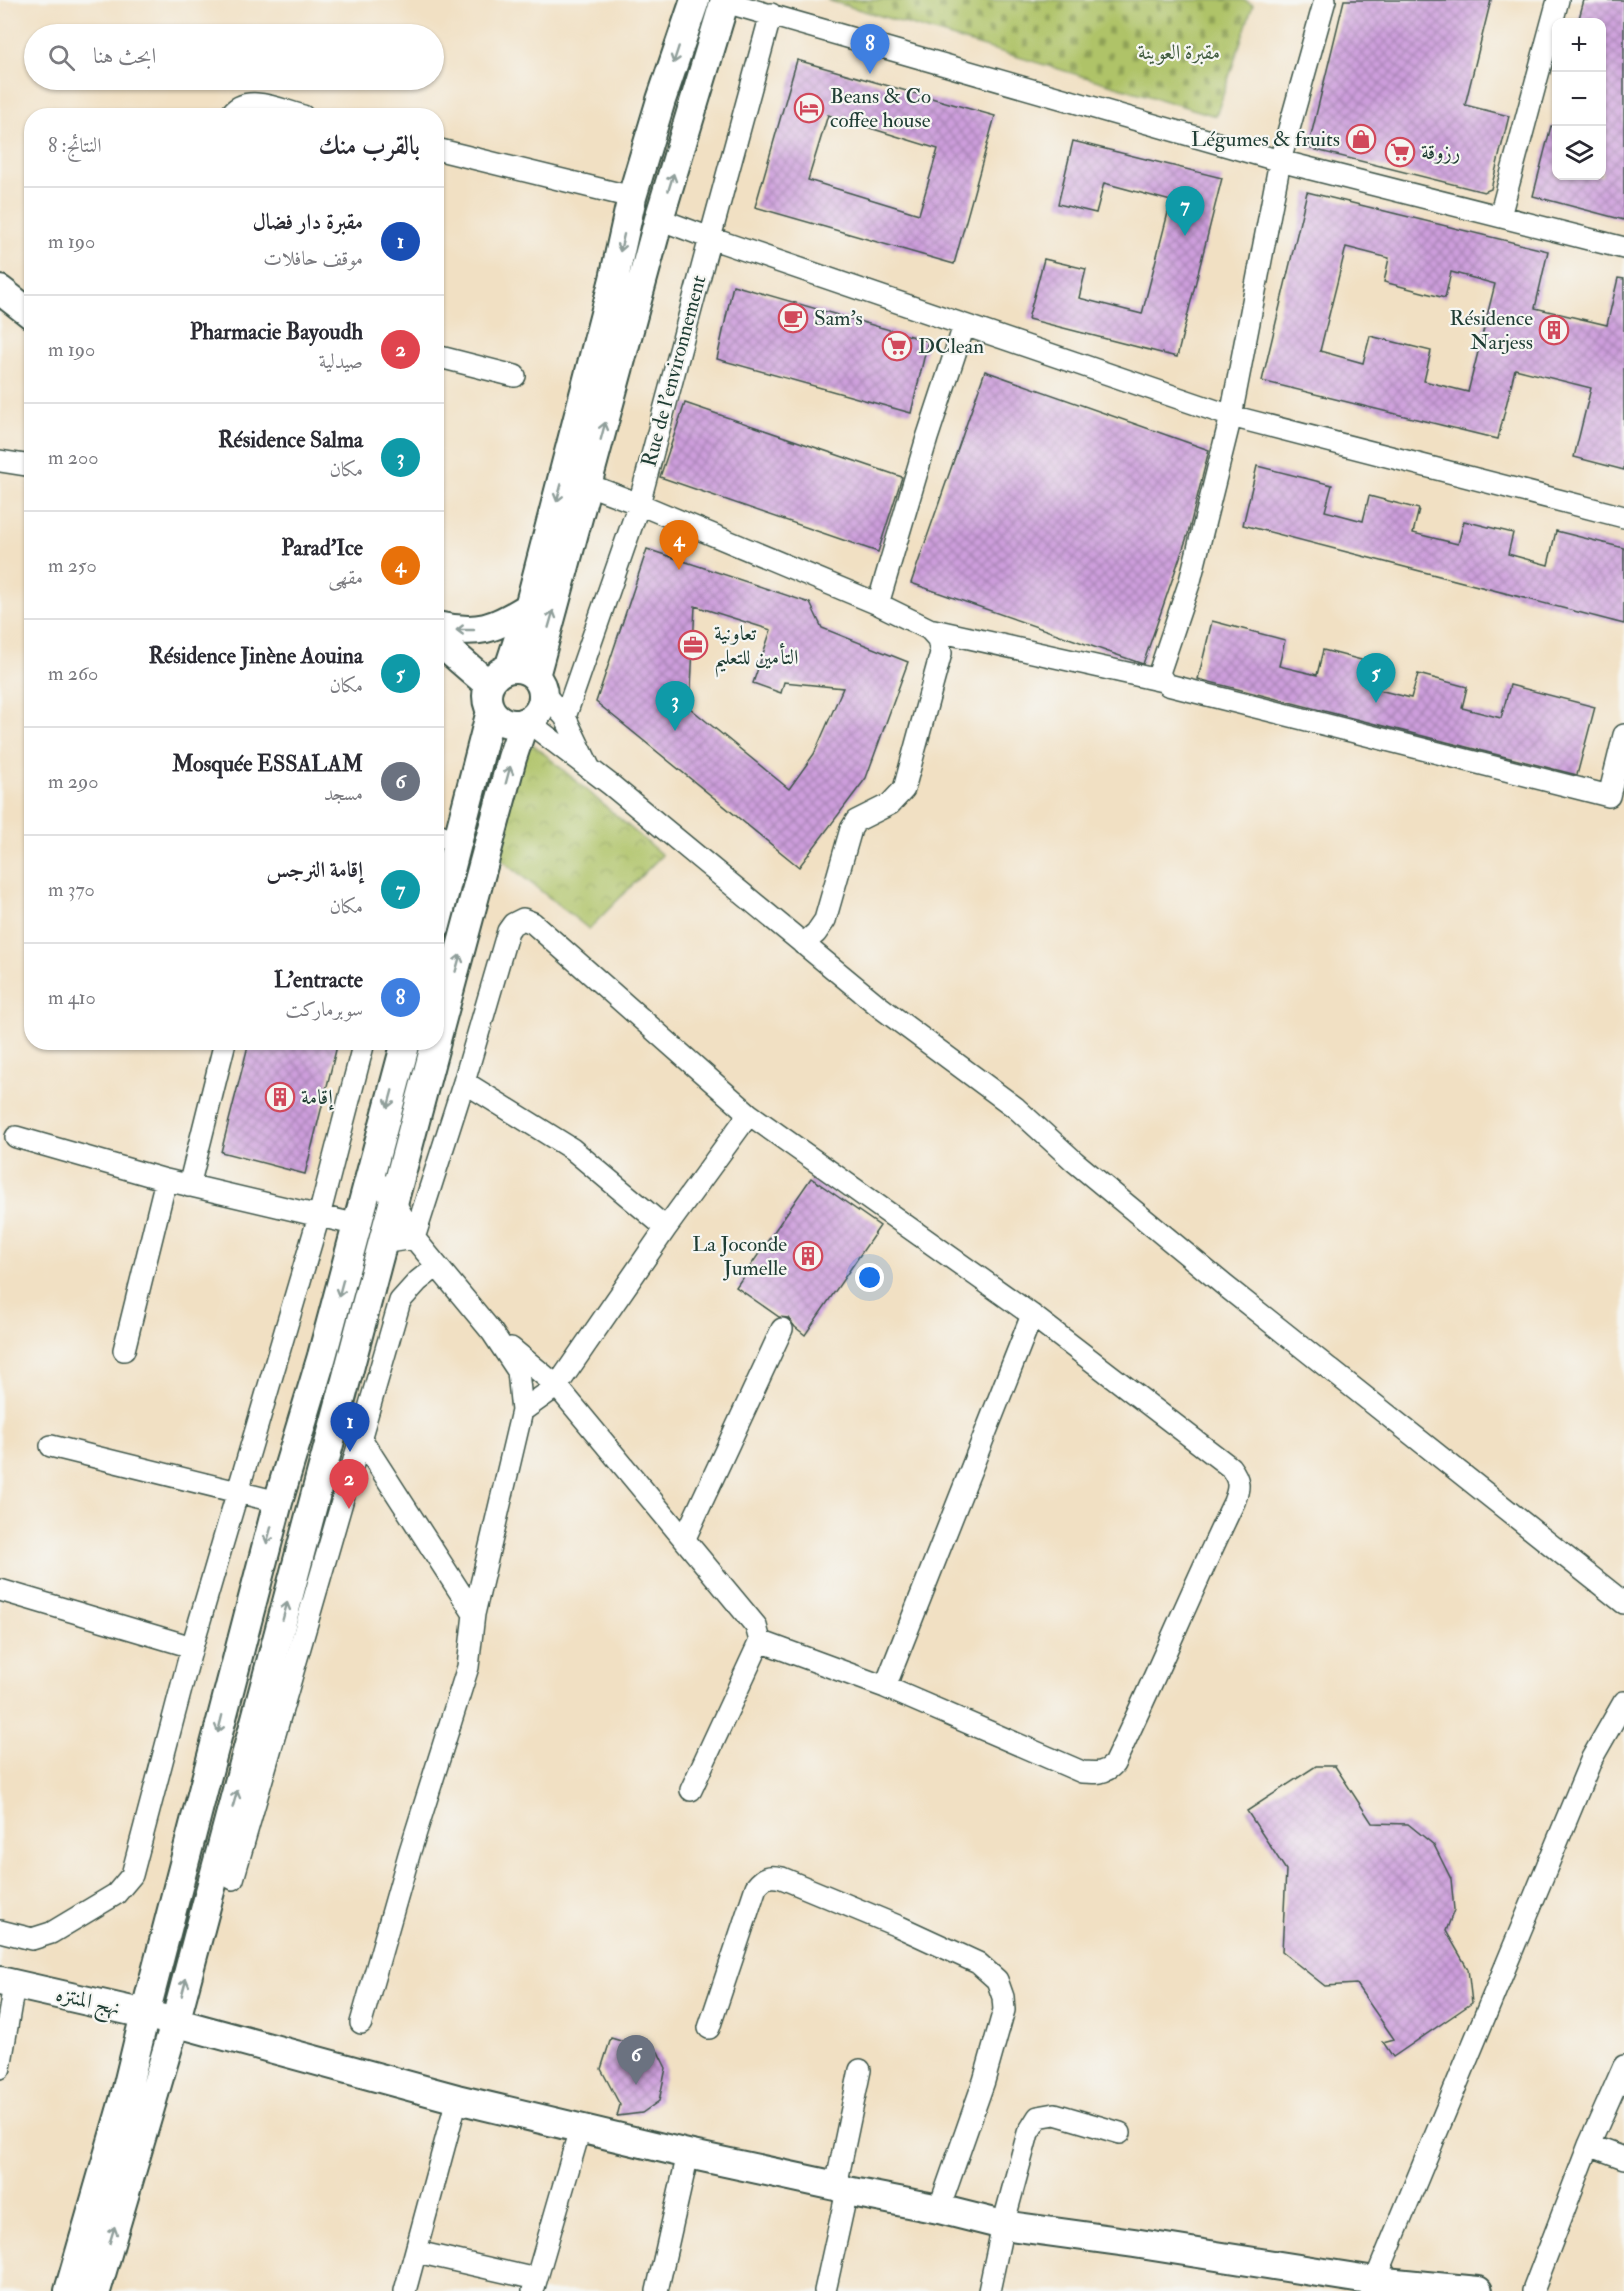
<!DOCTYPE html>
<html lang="ar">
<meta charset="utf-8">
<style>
:root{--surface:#fff;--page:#f2f2f3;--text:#2b2b33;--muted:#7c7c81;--line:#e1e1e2;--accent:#d1495b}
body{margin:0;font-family:"IM FELL Double Pica",Amiri,serif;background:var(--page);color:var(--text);direction:rtl}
.controls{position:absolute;right:18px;top:18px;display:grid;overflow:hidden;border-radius:12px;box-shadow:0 2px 4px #0004}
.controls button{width:54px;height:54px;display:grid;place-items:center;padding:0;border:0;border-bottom:2px solid var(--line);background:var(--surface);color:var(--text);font:30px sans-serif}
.you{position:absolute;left:870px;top:1278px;width:21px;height:21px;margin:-15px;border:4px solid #fff;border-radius:50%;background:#1a73e8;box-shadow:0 0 0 9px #1a73e833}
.badge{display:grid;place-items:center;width:39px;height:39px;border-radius:50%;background:var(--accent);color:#fff;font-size:20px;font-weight:700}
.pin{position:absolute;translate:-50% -50px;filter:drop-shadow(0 2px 3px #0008)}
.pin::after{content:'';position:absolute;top:32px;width:21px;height:18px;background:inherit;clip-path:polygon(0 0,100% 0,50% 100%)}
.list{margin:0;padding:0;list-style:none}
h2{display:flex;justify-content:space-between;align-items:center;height:78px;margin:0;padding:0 24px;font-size:26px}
h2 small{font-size:20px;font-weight:400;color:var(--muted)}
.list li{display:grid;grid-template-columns:39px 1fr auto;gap:18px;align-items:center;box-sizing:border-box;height:108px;padding:0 24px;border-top:2px solid var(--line)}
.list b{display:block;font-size:22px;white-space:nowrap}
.list p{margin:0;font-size:20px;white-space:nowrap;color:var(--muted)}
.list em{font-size:20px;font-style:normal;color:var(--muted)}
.icon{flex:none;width:33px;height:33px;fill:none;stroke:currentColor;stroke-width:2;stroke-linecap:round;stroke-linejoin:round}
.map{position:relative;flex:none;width:1624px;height:2291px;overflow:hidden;direction:ltr}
.search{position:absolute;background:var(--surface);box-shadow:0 2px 4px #0004;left:24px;top:24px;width:420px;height:66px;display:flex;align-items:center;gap:15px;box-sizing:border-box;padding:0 21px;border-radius:33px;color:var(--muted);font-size:22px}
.panel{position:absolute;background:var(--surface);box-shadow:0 2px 4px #0004;left:24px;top:108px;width:420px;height:942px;border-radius:24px;direction:rtl}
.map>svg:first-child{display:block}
.cemetery{fill:url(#cemetery-stones);stroke:#67804e;stroke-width:1.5}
.park{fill:url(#park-crowns);stroke:#67804e;stroke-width:1.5}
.building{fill:url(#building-cross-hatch);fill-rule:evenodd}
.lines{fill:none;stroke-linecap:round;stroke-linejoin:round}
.street-casing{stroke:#3e5549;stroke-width:24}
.secondary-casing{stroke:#3e5549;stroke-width:32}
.street{stroke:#fff;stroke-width:21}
.secondary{stroke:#fff;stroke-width:28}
.oneway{stroke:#8f9e9a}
.labels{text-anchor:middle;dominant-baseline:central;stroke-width:4.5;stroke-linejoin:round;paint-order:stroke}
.park-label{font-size:21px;fill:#435e41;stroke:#f6f6f2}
.poi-label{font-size:21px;fill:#1f3d34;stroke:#f6f6f2;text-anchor:start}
.street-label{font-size:21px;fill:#1f3d34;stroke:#f6f6f2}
</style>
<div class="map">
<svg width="1624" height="2291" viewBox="0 0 1624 2291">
<defs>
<pattern id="cemetery-stones" width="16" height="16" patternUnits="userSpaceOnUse" patternTransform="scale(1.5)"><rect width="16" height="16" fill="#afc367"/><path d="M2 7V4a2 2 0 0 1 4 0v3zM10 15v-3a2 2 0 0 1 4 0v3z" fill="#8ea056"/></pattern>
<pattern id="park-crowns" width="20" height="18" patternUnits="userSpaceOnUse" patternTransform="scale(1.5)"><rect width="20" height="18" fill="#afc367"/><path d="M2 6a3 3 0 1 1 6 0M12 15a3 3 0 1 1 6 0" fill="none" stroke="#8ea056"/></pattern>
<pattern id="building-cross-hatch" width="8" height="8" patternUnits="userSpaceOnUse" patternTransform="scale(1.5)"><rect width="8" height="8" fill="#cd9edc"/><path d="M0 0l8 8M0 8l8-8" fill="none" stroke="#a682b3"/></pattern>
</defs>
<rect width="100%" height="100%" fill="#f6f6f2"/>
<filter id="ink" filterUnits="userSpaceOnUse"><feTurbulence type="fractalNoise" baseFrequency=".0167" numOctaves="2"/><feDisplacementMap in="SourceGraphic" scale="12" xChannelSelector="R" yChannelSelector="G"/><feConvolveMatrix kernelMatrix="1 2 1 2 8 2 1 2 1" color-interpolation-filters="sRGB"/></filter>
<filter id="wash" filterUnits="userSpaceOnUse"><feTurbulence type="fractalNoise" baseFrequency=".008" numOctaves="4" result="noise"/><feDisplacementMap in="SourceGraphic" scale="24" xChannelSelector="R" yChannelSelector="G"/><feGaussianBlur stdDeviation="1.35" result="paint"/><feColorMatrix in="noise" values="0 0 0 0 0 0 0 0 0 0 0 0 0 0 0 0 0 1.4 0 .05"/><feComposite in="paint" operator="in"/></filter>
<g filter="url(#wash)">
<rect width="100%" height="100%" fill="#f1e0c3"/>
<path class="cemetery" d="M827,0H1243L1253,5L1216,116Z"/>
<path class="park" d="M526,738L662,855L589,929L493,853Z"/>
<g id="blocks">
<path class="building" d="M1344,0H1491L1465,105L1509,116L1491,189L1484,192L1308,148Z
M1584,0H1624V220L1533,196L1551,126L1557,127V176H1602V22H1578Z
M797,60L995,116L954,264L755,207ZM828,115L938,149L919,214L808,180Z
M1073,141L1222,178L1177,357L1028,319L1044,259L1086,269L1079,298L1142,314L1171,201L1104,183L1096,213L1058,204Z
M1307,192L1548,251L1535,308L1607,325L1618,278L1624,279V470L1574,457L1591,388L1515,369L1498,439L1262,381ZM1346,247L1389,258L1384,282L1445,298L1451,272L1495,284L1468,392L1424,381L1431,351L1370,336L1363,363L1320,351Z
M733,285L928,341L911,413L717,359Z
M985,371L1209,450L1188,534L1143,664L911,583Z
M685,403L902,477L878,552L660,477Z
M1257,466L1332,485L1325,511L1363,521L1369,496L1419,509L1413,533L1458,544L1464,521L1513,533L1508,554L1548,565L1556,531L1624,548V624L1243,525Z
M647,549L810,603L822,628L908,662L866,778L799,867L596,702ZM695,606L771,630L753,683L781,693L784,682L843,688L814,754L789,789L690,708Z
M1212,621L1285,640L1279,666L1317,675L1323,650L1373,663L1367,687L1411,698L1418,674L1467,687L1462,708L1501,718L1510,685L1595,707L1577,775L1198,679Z
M249,1042H338L305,1174L221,1152Z
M811,1178L880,1226L805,1335L795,1327L788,1318L779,1317L736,1287Z
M1316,1766H1335L1372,1823L1408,1824L1434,1845L1451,1879L1454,1910L1446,1931L1468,1969L1472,2003L1393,2057L1383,2042L1394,2039L1356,1984L1325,1986L1282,1952L1286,1870L1247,1811Z
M611,2038L658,2052L666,2068L659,2101L642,2113L617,2116L620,2105L601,2069Z"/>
</g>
</g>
<g filter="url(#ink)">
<use href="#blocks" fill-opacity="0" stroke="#3e5549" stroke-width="1.5"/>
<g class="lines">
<g class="street-casing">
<path id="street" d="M1325,0L1280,161L1231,416L1190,581L1159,673L1163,681L1168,685L1609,796L1624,735
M725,2L1280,161L1624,248
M771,14L710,238L1231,416L1624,517
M230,116C245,92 281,110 303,116
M436,149L632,197
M1500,216L1558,0
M436,356L515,376
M0,461L32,466
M589,485L639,504L878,604L929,629L938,639L941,653L904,789L890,804L856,821L851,829L825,920L816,933L803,944
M878,604L927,438L964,326
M929,629L1163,681
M543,693L565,717L589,767
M565,717L639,504L710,238L659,219
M527,721L611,785L880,1007L1016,1108L1075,1162L1224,1285L1624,1603
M436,833L457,843
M464,1082L572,1149L666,1228
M16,1137L166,1180L358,1225
M370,1174L393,1199L414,1238L492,1332L518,1371L522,1411L557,1386L756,1626L760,1641L691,1790
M189,1186L225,1042
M381,1243L414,1238L464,1082L508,931L513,924L523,919L533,923L749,1114L1032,1315L1230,1467C1240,1480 1240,1487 1234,1502C1192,1589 1156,1677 1114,1764C1105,1774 1095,1773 1082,1772L885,1687L760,1641
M511,1348L557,1386L666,1228L749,1114
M124,1350L166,1180
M360,1437L474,1614
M51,1446L278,1502
M685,1538L782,1329
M0,1590L192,1647
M885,1687L1032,1315
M233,1879L400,1301L418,1281L437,1266
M0,1931L32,1939L51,1933L116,1894L132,1875L192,1647L319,1216L364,1042
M361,2023L410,1851L468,1667L474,1614L522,1411
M709,2028L756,1887C764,1877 769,1875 782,1878L900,1927L978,1963L997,1980L1003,1997L1004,2010L984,2081L939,2209
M0,2068L14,1985
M1589,2145L1624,2158
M836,2186L860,2070
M417,2252L536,2279
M1375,2281L1592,1758L1624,1702
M405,2291L457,2099
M533,2291L580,2129
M657,2291L688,2154
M825,2291L847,2191
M989,2291L1003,2225L1028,2133L1038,2117L1055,2114L1120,2133
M1533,2291L1589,2145L1624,2066"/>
</g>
<g class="secondary-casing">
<path id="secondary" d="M0,290L32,315
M436,626C478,635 494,629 529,607
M436,639L489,685
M509,668L529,607L614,279L632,197L661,100L695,0
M487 696a28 28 0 1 1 56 0a28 28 0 1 1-56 0Z
M535,676L659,219L725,0
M436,925L491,711
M436,1040L512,758L524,722
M0,1981L145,2014L457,2099L688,2154L836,2186L847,2191L939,2209L1003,2225L1134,2243L1375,2281L1478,2291
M69,2291L125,2097L145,2014L278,1502L322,1356L406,1042
M96,2291L175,2023L436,1042"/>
</g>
<use href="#street" class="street"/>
<use href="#secondary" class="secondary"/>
</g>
<defs><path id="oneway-shaft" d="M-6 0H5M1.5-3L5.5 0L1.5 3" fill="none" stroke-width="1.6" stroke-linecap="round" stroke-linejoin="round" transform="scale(1.5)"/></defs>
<g class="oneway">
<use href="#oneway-shaft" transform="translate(676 55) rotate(108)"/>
<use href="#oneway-shaft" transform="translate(671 182) rotate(-73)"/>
<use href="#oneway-shaft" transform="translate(622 243) rotate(103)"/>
<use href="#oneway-shaft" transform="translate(603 431) rotate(-75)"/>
<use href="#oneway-shaft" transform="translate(559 493) rotate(105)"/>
<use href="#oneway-shaft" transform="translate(551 619) rotate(-74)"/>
<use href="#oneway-shaft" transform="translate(465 630) rotate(-180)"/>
<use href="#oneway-shaft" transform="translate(508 775) rotate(-75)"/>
<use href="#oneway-shaft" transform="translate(458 963) rotate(-74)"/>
<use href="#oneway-shaft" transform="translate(390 1099) rotate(105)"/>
<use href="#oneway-shaft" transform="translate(341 1288) rotate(105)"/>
<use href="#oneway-shaft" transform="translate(269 1535) rotate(105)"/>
<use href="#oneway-shaft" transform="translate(285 1611) rotate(-75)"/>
<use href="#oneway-shaft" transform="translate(220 1724) rotate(104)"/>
<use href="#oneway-shaft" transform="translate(235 1799) rotate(-74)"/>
<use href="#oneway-shaft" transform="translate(184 1987) rotate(-75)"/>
<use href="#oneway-shaft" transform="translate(112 2235) rotate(-73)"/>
</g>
</g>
<defs>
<g id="hotel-ring" transform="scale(1.5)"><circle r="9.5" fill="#f6f6f2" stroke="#d1495b" stroke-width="1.5"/><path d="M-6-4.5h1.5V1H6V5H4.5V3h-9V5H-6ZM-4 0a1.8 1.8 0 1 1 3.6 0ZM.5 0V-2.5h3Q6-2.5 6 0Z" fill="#d1495b"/></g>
<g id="shop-ring" transform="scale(1.5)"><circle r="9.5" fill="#f6f6f2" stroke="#d1495b" stroke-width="1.5"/><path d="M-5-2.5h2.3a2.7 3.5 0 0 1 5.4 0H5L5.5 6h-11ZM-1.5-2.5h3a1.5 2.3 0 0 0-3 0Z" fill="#d1495b"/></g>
<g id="supermarket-ring" transform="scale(1.5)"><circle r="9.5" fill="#f6f6f2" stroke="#d1495b" stroke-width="1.5"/><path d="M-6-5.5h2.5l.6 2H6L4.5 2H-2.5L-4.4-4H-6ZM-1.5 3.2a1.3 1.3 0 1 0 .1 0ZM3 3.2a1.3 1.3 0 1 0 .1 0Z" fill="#d1495b"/></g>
<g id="cafe-ring" transform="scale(1.5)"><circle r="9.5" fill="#f6f6f2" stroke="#d1495b" stroke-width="1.5"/><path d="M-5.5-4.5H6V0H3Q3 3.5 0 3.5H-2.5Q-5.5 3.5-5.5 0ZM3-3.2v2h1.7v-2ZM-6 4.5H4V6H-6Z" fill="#d1495b"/></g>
<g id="building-ring" transform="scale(1.5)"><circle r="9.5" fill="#f6f6f2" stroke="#d1495b" stroke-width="1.5"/><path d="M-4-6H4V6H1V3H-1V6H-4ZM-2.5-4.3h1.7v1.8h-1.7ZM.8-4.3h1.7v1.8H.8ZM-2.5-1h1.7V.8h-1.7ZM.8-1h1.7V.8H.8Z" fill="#d1495b"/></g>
<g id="office-ring" transform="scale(1.5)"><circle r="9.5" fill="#f6f6f2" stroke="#d1495b" stroke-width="1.5"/><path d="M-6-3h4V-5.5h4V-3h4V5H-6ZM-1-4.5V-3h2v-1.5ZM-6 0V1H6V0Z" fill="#d1495b"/></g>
</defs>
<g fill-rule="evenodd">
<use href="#hotel-ring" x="809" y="108"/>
<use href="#shop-ring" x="1361" y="139"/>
<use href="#supermarket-ring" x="1400" y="152"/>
<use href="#cafe-ring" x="793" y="318"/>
<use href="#building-ring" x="1554" y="330"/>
<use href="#supermarket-ring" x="897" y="346"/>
<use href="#office-ring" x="693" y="645"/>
<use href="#building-ring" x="280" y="1097"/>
<use href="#building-ring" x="808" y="1256"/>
</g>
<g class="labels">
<g class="park-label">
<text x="1179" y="52">مقبرة العوينة</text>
</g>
<g class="poi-label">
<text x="830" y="96">Beans &amp; Co<tspan x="830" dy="24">coffee house</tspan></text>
<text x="1340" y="139" text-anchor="end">Légumes &amp; fruits</text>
<text x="1421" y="152">رزوقة</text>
<text x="814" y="318">Sam's</text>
<text x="1533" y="318" text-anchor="end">Résidence<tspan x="1533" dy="24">Narjess</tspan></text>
<text x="918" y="346">DClean</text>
<text x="714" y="633">تعاونية<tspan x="714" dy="24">التأمين للتعليم</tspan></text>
<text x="301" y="1097">إقامة</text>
<text x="787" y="1244" text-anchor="end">La Joconde<tspan x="787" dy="24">Jumelle</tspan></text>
</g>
<g class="street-label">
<text transform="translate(674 371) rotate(-75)">Rue de l'environnement</text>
<text transform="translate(88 2001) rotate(13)">نهج المنتزه</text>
</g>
</g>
</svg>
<div class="controls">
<button>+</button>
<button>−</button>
<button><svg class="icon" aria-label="layers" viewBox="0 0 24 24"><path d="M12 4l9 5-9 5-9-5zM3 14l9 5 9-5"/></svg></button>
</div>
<div class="you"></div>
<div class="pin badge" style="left:350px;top:1452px;background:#1a4fb4">1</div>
<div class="pin badge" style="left:349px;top:1509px;background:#e0444e">2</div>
<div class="pin badge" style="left:675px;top:731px;background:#0f9aa8">3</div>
<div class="pin badge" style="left:679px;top:570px;background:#e8710a">4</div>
<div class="pin badge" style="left:1376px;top:703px;background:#0f9aa8">5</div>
<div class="pin badge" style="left:636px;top:2085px;background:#6b7280">6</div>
<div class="pin badge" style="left:1185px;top:236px;background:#0f9aa8">7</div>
<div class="pin badge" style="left:870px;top:74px;background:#3f7fe0">8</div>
<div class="search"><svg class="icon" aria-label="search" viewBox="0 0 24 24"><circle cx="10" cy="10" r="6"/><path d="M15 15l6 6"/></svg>ابحث هنا</div>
<section class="panel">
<h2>بالقرب منك<small>النتائج: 8</small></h2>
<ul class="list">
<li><span class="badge" style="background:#1a4fb4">1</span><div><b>مقبرة دار فضال</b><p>موقف حافلات</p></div><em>190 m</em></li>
<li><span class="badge" style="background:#e0444e">2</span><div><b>Pharmacie Bayoudh</b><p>صيدلية</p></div><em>190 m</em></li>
<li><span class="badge" style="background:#0f9aa8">3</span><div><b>Résidence Salma</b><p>مكان</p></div><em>200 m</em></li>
<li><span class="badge" style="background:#e8710a">4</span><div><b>Parad'Ice</b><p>مقهى</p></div><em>250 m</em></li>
<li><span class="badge" style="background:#0f9aa8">5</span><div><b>Résidence Jinène Aouina</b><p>مكان</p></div><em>260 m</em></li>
<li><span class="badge" style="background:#6b7280">6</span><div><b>Mosquée ESSALAM</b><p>مسجد</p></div><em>290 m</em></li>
<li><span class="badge" style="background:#0f9aa8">7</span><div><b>إقامة النرجس</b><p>مكان</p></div><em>370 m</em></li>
<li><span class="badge" style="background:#3f7fe0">8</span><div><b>L'entracte</b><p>سوبرماركت</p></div><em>410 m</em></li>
</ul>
</section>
</div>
